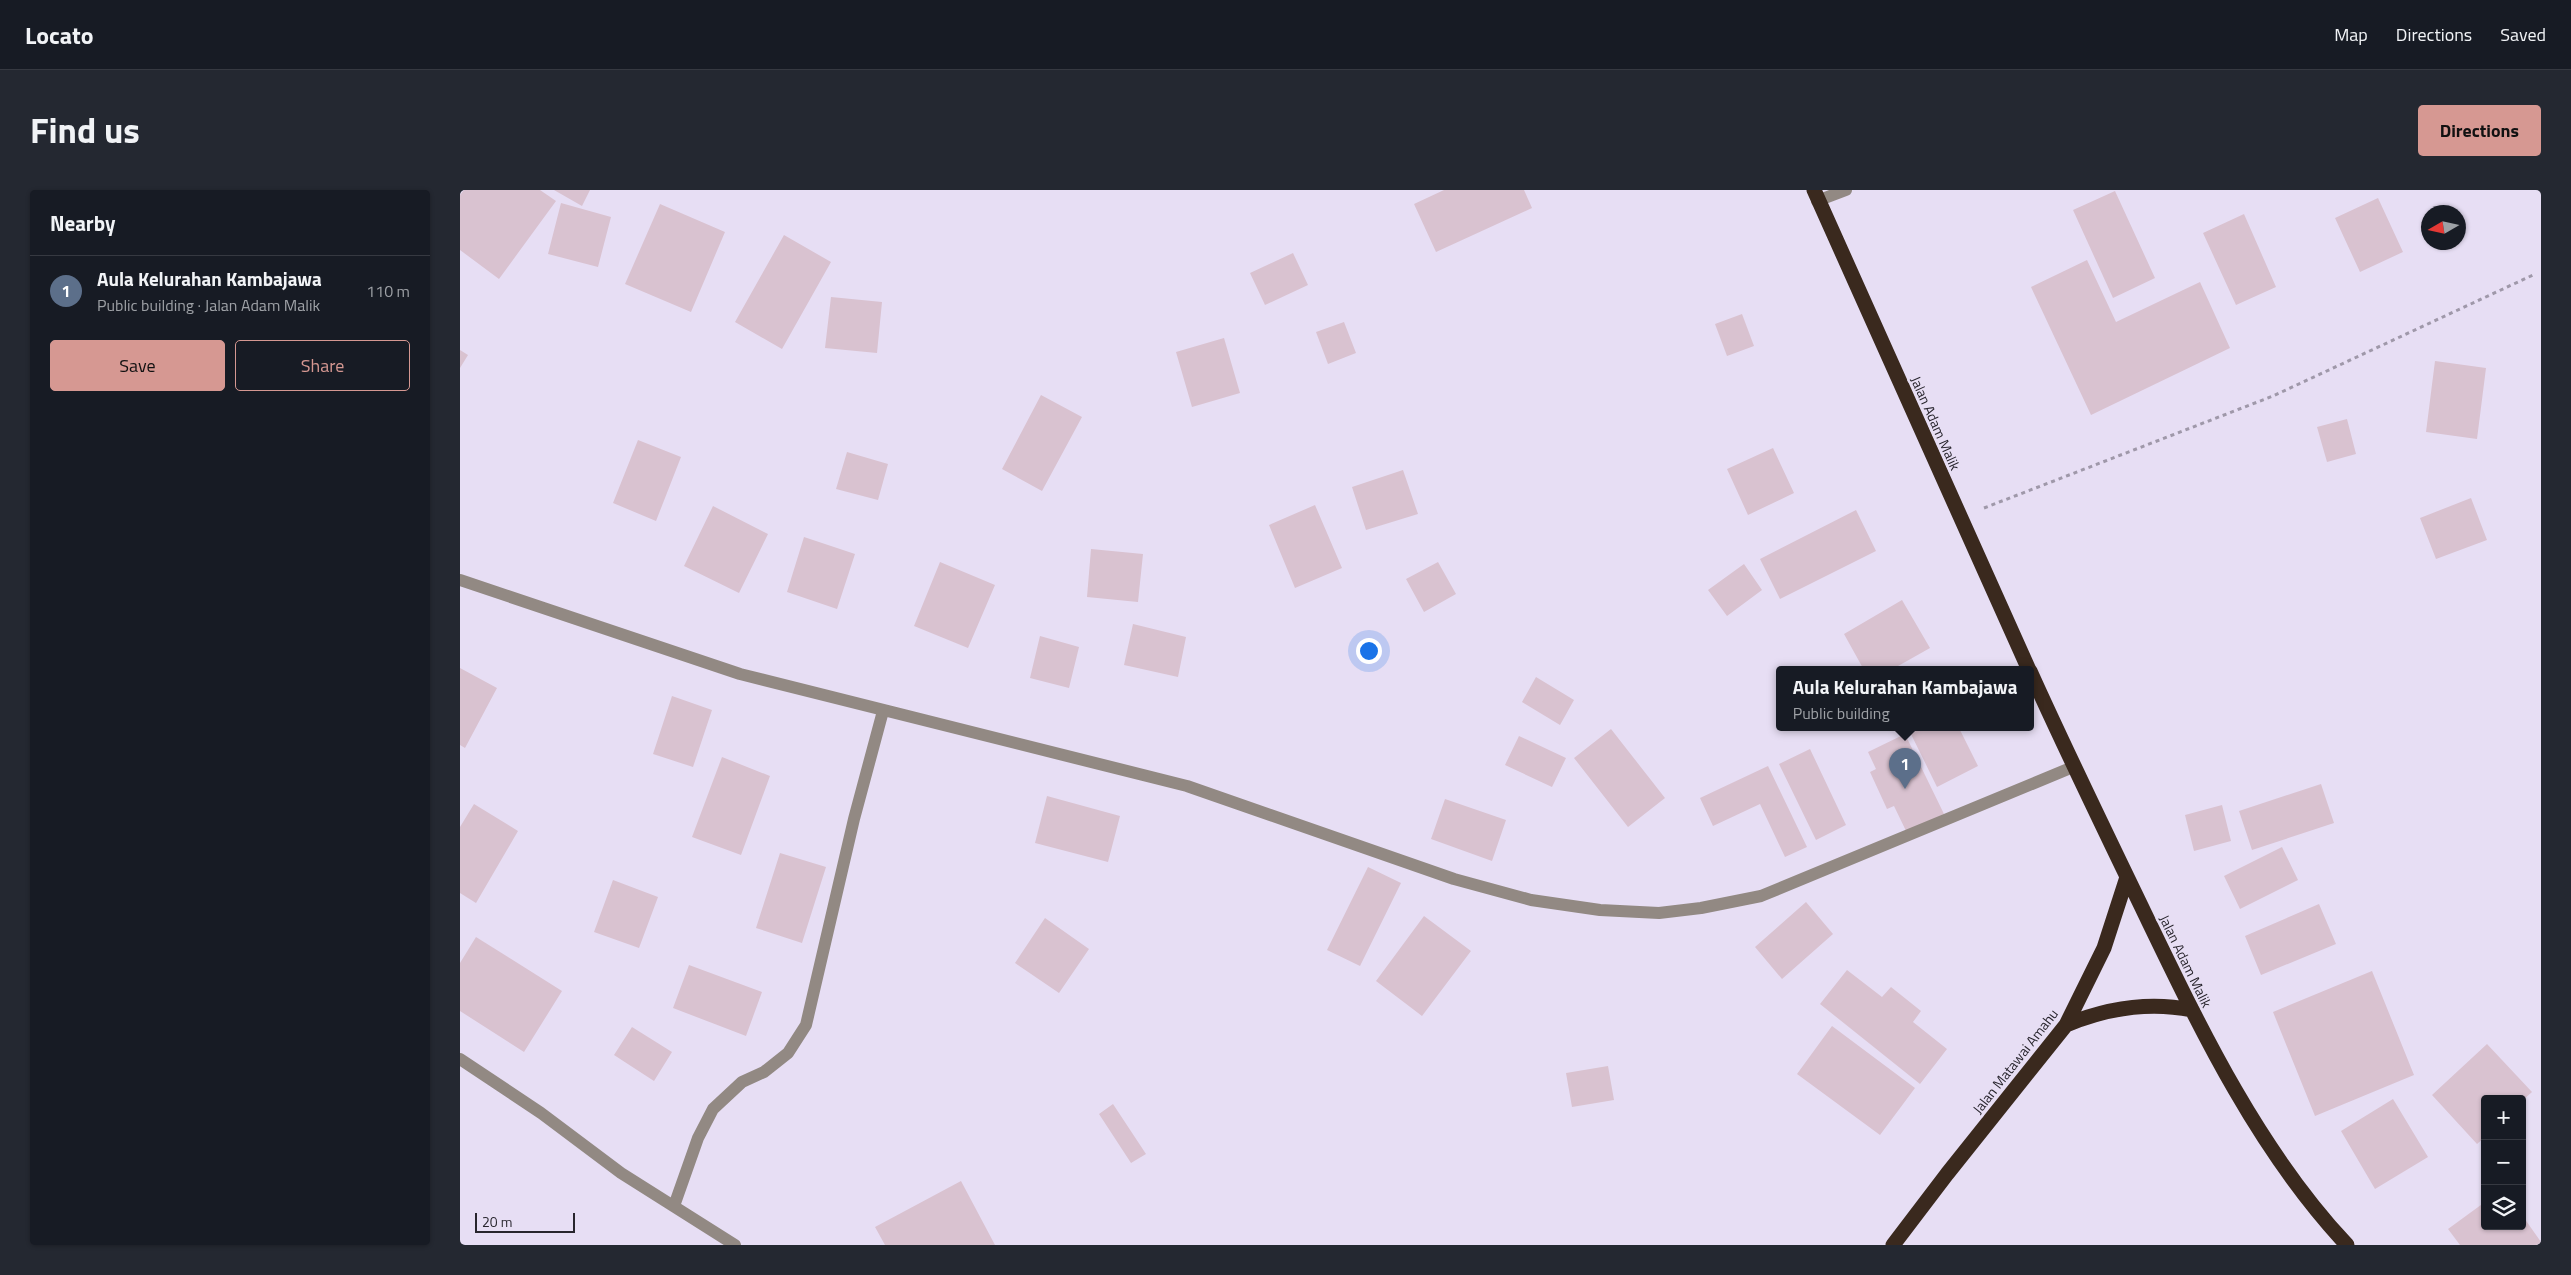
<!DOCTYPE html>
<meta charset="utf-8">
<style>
:root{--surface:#171b24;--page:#242831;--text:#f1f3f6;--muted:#9ea1a6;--line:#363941;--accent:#d69892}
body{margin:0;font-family:"Titillium Web",sans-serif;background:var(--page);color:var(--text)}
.controls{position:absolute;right:15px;bottom:15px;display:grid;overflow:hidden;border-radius:5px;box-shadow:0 1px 4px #0004}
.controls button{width:45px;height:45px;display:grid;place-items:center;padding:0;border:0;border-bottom:1px solid var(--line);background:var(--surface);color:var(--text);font:25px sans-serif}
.compass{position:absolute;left:1961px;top:15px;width:45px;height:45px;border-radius:50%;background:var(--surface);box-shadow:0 1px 4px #0004;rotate:261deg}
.scale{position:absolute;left:15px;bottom:12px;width:100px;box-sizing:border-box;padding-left:5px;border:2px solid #28252d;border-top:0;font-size:14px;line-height:18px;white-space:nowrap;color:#28252d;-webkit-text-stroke:4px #e7def4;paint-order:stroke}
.you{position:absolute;left:908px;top:460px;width:18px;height:18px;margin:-12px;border:4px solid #fff;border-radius:50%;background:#1a73e8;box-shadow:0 0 0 8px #1a73e833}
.badge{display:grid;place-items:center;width:32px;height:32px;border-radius:50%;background:var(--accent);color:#fff;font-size:16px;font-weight:700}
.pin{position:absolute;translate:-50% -41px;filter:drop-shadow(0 1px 2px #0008)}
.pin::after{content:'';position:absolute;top:26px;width:18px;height:15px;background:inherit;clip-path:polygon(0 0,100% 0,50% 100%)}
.popup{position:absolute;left:1316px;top:476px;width:258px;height:65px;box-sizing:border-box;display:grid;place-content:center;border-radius:5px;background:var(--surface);filter:drop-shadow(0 1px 4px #0005);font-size:16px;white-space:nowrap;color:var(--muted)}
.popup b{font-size:19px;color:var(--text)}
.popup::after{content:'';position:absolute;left:50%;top:100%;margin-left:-10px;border:10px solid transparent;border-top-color:var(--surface)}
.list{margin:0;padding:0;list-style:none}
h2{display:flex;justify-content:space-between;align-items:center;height:65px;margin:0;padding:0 20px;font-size:21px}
h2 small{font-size:16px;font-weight:400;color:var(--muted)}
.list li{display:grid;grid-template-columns:32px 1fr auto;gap:15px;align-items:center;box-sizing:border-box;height:70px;padding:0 20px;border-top:1px solid var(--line)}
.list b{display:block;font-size:19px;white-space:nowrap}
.list p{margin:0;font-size:16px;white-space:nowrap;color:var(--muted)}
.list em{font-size:16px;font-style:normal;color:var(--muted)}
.actions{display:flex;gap:10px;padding:15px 20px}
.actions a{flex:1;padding:11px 0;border:1px solid var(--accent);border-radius:5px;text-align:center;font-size:18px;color:var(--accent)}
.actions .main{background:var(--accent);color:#111}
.icon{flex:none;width:28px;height:28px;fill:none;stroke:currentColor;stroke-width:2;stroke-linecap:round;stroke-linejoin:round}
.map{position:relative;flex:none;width:2081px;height:1055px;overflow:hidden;border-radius:5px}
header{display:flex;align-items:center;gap:30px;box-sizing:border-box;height:70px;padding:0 25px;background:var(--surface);border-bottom:1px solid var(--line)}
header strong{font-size:24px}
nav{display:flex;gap:28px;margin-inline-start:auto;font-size:18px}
.intro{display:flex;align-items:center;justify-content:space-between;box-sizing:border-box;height:120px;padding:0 30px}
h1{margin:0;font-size:35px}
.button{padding:12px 22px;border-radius:5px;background:var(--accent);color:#111;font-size:18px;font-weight:700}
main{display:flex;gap:30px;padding:0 30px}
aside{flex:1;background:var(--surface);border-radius:5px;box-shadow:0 1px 4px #0004}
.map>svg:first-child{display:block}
.building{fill:#d9c2d0}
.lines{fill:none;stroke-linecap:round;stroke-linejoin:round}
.path{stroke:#9f98a9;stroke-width:3;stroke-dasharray:4 4;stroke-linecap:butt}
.minor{stroke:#928983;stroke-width:12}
.highway{stroke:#3a291e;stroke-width:15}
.labels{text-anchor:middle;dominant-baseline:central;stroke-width:5;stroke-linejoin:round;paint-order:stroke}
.street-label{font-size:14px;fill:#28252d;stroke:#e7def4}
</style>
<header>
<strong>Locato</strong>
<nav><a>Map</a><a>Directions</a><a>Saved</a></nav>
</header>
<div class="intro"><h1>Find us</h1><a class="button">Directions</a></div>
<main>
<aside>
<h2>Nearby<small></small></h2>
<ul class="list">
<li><span class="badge" style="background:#5c6f8a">1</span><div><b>Aula Kelurahan Kambajawa</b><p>Public building · Jalan Adam Malik</p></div><em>110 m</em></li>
</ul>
<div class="actions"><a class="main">Save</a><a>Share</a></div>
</aside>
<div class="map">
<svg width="2081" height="1055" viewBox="0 0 2081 1055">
<rect width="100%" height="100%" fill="#e7def4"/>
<path class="building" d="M4,0H80L96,11L39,89L0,60V5Z
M94,0H130L122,16Z
M984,0H1064L1072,18L976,62L954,14Z
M1655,1L1695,88L1653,108L1613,20Z
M1918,8L1943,62L1900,82L1875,28Z
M101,13L151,27L138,77L88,64Z
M200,14L265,42L231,122L165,94Z
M1784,24L1816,97L1776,115L1743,43Z
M324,45L371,72L322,159L275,132Z
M833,63L848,95L805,115L790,83Z
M1627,70L1656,132L1740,92L1770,158L1631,225L1571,97Z
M371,107L422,112L417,163L365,158Z
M1282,124L1294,156L1267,166L1255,134Z
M884,132L896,163L868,174L856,142Z
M764,148L780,203L732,217L716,162Z
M0,160L8,165L0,178Z
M1975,171L2026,178L2017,249L1966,242Z
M581,205L622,227L582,301L542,279Z
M1887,229L1896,264L1867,272L1857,237Z
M178,250L221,267L196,331L153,313Z
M1313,258L1334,303L1288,325L1267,279Z
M387,262L428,274L418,310L376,299Z
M943,280L958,324L906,340L892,297Z
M2011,308L2027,350L1976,369L1960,328Z
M855,315L882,378L835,398L809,335Z
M253,316L308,344L279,403L224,376Z
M1396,320L1416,361L1320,409L1300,369Z
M344,347L395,364L377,419L327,402Z
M631,359L683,364L678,412L627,407Z
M480,372L535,395L508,458L454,436Z
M978,372L996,404L964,422L946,389Z
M1284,374L1302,400L1267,426L1248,400Z
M1442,410L1470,458L1431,480H1404L1384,444Z
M673,434L726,447L718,487L664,475Z
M580,446L619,457L609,498L570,488Z
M0,478L37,498L5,558L0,555Z
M1076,487L1114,510L1100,535L1062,512Z
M212,506L252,520L233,577L193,564Z
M1448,538H1499L1518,576L1477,597Z
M1151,539L1205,608L1168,637L1114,568Z
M1445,544L1484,624L1447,643L1434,616L1427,619L1410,582L1416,579L1408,562Z
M1059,546L1106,568L1092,597L1045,575Z
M1350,559L1386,635L1356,650L1319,574Z
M262,567L310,586L281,665L232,647Z
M1308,576L1347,657L1325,667L1300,614L1253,636L1240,608Z
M1861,594L1874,633L1792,660L1779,621Z
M587,606L660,626L648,672L575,653Z
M985,609L1046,630L1032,671L971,649Z
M14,614L58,641L16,713L0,703V637Z
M1762,615L1771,651L1734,661L1725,625Z
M1822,657L1838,690L1780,719L1764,686Z
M320,663L366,677L342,753L296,738Z
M908,677L941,693L900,776L867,760Z
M153,690L198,707L179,758L134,742Z
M1346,712L1373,744L1322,789L1295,757Z
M1859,714L1876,754L1801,785L1785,746Z
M964,726L1011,761L962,826L916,791Z
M585,728L629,759L599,803L555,773Z
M16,747L102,801L64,862L0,821V773Z
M229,775L302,802L286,846L213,818Z
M1387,780L1422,807L1431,797L1461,821L1453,832L1487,859L1460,894L1360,814Z
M1912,781L1954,885L1855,926L1813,822Z
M1372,836L1455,898L1420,945L1337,884Z
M172,837L212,862L194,891L154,865Z
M2027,854L2072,902L2062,911V909H2025V947L2017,954L1972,905Z
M1148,876L1154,910L1112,917L1106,883Z
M1933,909L1968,967L1915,999L1881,941Z
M653,914L686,964L671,973L639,924Z
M501,991L535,1055H425L415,1037Z
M2025,1012V1036H2062V1025L2081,1052L2077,1055H2000L1988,1039Z"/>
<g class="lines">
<path class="path" d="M1524,318L1813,206L2073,85"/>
<path class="minor" d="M1357,11L1386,0
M0,390L280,484L727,596L994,689L1071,710L1140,720L1199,723L1241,718L1301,706L1613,577
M0,869L81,923L161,983L275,1055
M214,1016L238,948L253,919L282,892L304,882L328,863L346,835L394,629L423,521"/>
<path class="highway" d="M1354,0L1569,480
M1570,481C1607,563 1646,643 1685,724C1741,840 1798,960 1887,1055
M1606,835C1647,818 1688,811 1732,820
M1433,1055L1487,984L1606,835L1644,758L1667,687"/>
</g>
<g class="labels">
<g class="street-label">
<text transform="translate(1476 233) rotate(66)">Jalan Adam Malik</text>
<text transform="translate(1726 771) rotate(64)">Jalan Adam Malik</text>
<text transform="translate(1555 871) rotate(-52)">Jalan Matawai Amahu</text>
</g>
</g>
</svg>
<div class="controls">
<button>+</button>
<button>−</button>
<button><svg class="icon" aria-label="layers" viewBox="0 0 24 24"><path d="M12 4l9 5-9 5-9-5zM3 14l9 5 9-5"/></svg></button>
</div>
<svg class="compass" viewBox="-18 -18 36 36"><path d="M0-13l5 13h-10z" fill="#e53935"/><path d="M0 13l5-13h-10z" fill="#9ea1a6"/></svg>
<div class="scale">20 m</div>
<div class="you"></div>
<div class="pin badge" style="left:1445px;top:599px;background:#5c6f8a">1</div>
<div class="popup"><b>Aula Kelurahan Kambajawa</b>Public building</div>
</div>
</main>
